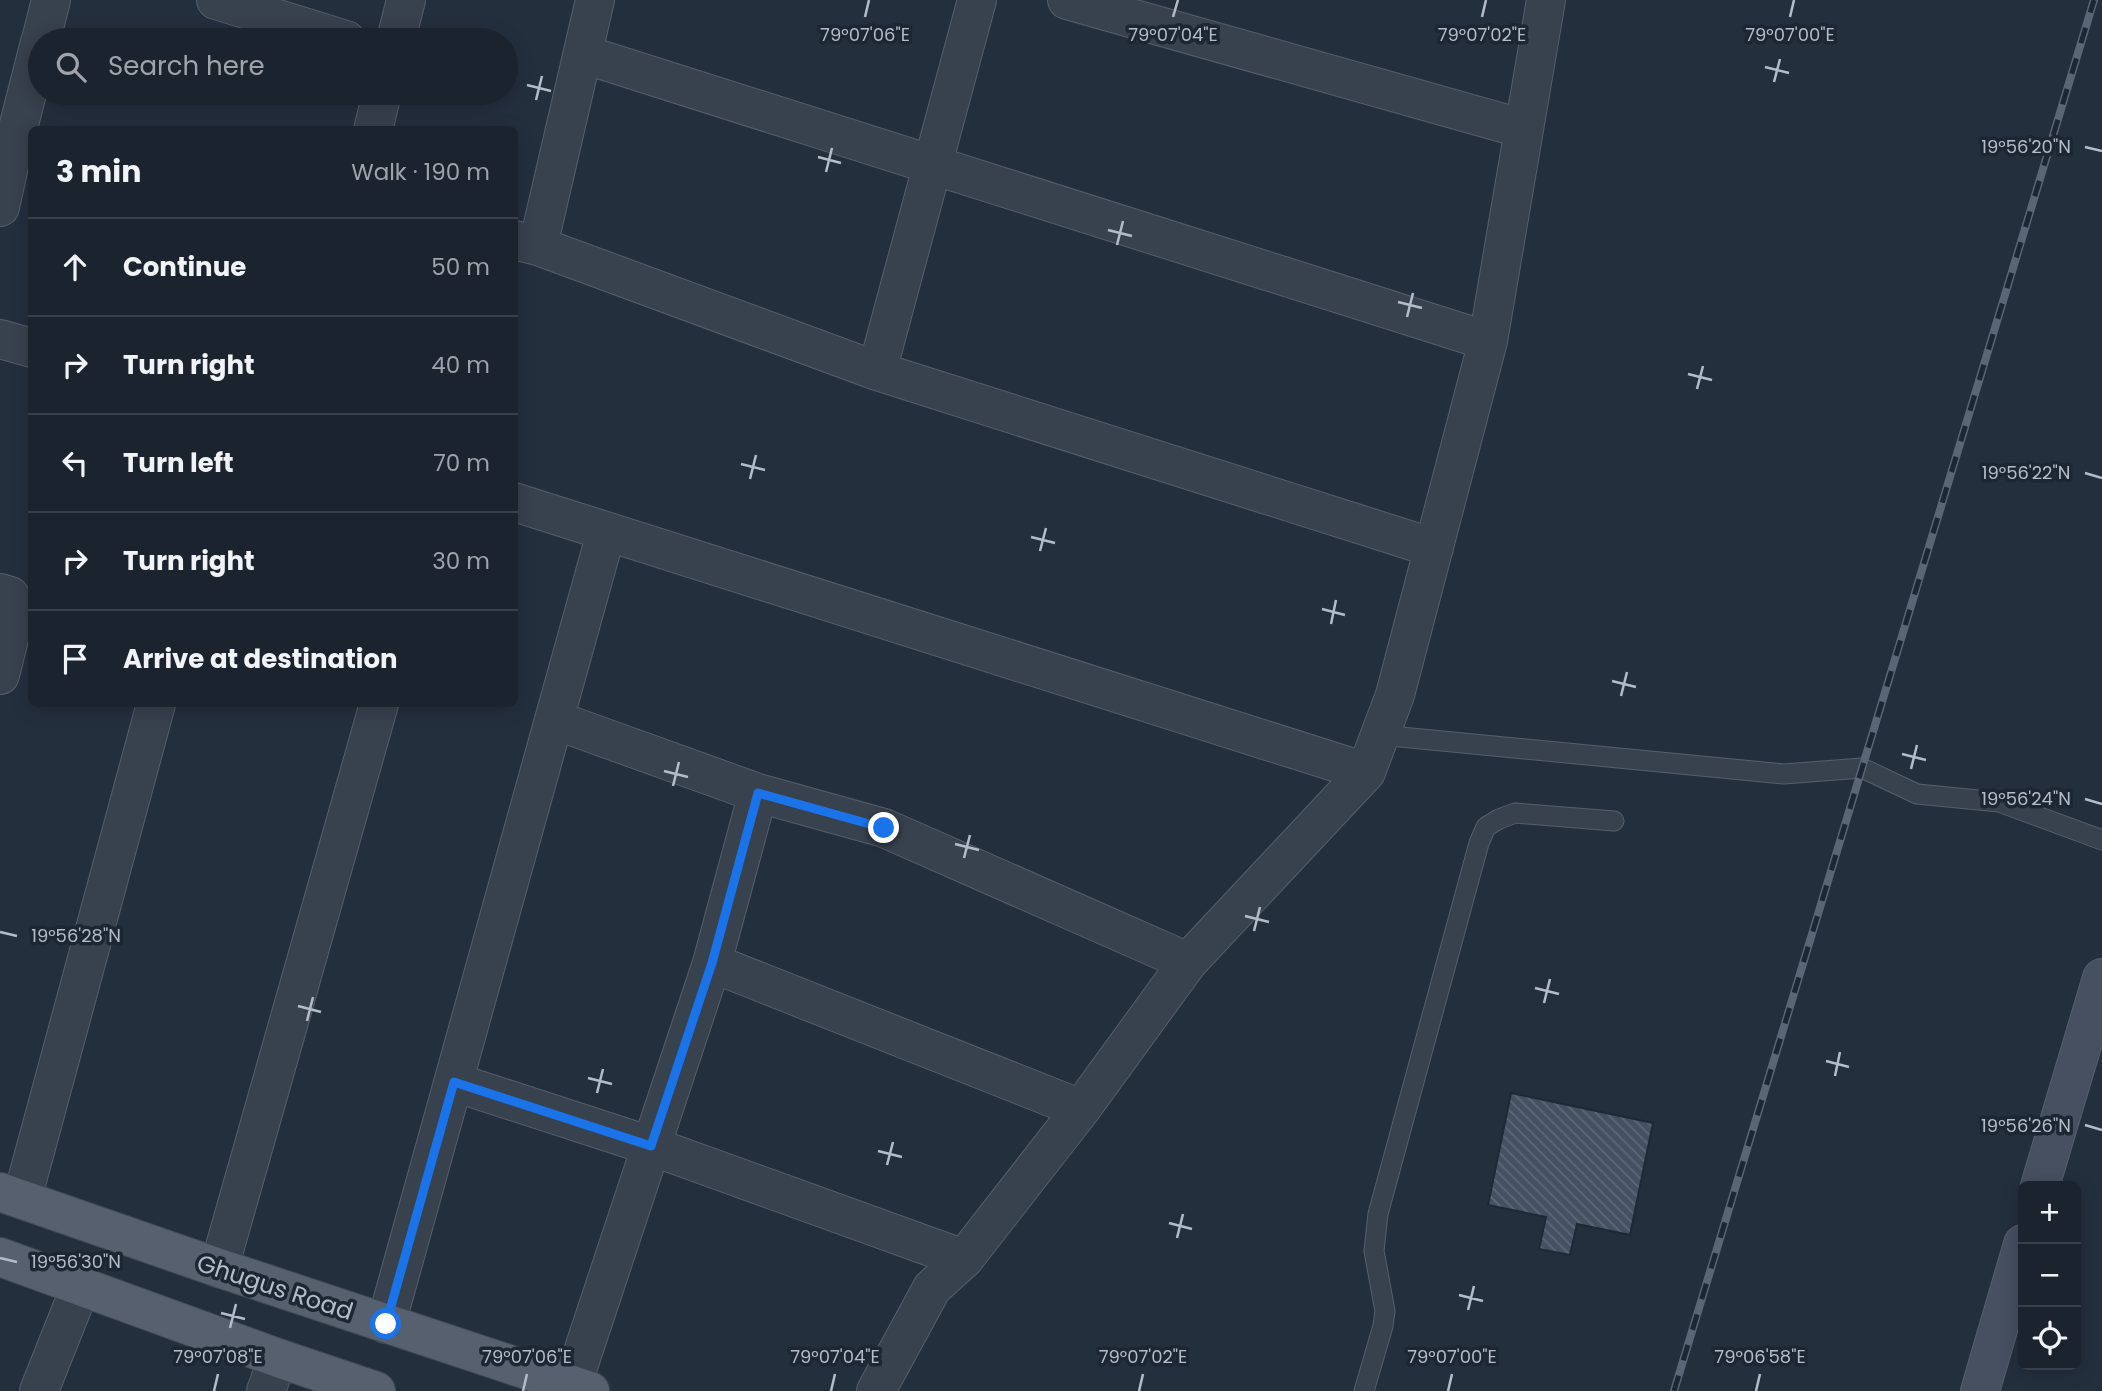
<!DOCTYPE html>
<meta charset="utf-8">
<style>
:root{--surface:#1b232e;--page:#242b36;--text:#f1f3f6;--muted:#a0a4aa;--line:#39404a}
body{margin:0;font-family:Poppins,sans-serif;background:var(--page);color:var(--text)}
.controls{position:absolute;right:21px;bottom:21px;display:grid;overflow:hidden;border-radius:10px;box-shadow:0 4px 18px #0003}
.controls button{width:63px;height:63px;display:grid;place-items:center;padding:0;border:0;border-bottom:2px solid var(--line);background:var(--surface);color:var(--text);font:35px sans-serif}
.stop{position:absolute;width:21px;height:21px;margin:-16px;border:5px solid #1a73e8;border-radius:50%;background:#fff}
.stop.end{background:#1a73e8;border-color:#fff;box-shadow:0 2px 7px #0008}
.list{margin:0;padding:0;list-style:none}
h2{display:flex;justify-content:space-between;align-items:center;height:91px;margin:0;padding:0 28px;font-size:30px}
h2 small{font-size:23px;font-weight:400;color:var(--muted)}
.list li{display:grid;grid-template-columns:46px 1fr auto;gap:21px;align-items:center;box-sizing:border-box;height:98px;padding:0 28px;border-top:2px solid var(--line)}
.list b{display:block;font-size:26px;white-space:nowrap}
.list em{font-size:23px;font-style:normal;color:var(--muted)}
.icon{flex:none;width:38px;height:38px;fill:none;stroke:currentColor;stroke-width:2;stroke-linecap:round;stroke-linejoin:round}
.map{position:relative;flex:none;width:2102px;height:1391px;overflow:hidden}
.search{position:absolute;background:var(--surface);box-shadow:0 4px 18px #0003;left:28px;top:28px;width:490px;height:77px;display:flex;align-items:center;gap:18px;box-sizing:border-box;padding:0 24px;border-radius:38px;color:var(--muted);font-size:26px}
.panel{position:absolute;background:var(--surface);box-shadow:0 4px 18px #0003;left:28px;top:126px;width:490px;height:581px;border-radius:10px}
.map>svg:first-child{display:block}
.building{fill:url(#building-back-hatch);stroke:#1f2835;stroke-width:2}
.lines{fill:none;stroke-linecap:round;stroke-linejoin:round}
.lane-casing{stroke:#565f6c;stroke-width:21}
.street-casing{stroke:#565f6c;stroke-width:40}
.secondary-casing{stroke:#565f6c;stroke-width:40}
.primary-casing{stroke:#414a57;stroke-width:40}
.lane{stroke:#38414e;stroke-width:19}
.street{stroke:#38414e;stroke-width:38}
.secondary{stroke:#465061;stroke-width:38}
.primary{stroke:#56606e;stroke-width:38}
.rail-casing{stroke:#5a6575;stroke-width:8}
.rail{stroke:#1d2633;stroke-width:5;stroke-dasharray:16;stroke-linecap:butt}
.route{stroke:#1a73e8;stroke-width:9}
.ticks{fill:none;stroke:#b4bcc9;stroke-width:2.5}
.labels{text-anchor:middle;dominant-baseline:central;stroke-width:7;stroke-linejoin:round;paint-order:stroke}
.street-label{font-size:24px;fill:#b4bcc9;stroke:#1d2633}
.ticks-label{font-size:18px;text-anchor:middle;fill:#b4bcc9;stroke:#1d2633;stroke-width:7;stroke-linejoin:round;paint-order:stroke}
</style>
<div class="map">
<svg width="2102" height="1391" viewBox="0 0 2102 1391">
<defs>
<pattern id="building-back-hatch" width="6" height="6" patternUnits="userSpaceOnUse" patternTransform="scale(1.75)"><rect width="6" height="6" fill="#455162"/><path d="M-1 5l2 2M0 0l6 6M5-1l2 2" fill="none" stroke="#5d6877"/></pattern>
</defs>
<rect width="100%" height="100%" fill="#242f3e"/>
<path class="building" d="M1511,1093L1653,1123L1630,1235L1577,1224L1570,1255L1539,1249L1546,1217L1488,1205Z"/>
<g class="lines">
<g class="lane-casing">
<path id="lane" d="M1380,735L1784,774L1862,768L1917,794L1999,802L2102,840
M1364,1391L1383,1326L1385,1311L1374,1251L1378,1214L1479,843L1486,827L1499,819L1515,813L1614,821"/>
</g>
<g class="street-casing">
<path id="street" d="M216,0L346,40
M1067,0L1524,129
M41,40L51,0
M396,40L406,0
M583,54L1488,341
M373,130L382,93
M0,207L12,152L40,42
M514,240L538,246L877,371L1434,548
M538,246L595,0
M0,339L32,348
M877,371L977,0
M514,502L1366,772
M0,593L10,596L17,607L0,675
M555,720L758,793L884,828L1188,962
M712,963L1081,1109
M454,1082L651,1146L964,1259
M22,1199L156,704
M219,1268L379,704
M386,1324L606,533
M572,1385L712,963L758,793
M39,1391L80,1288
M266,1391L278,1358
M876,1391L932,1288L964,1259L1081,1109L1188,962L1366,772L1395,695L1488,341L1546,0"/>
</g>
<g class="secondary-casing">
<path id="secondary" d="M2040,1186L2102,978
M1980,1391L2023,1244"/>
</g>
<g class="primary-casing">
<path id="primary" d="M0,1192L219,1268L590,1391
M0,1257L278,1358L376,1391"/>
</g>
<use href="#lane" class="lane"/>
<use href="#street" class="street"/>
<use href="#secondary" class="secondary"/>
<use href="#primary" class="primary"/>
<g class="rail-casing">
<path id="rail" d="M1674,1391L2094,0"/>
</g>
<use href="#rail" class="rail"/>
</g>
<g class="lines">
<path class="route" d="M386,1324L454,1082L651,1146L712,963L758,793L884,828"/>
</g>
<path class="ticks" d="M865,17L869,0M1173,17L1178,0M1482,17L1486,0M1790,17L1794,0M1765,67L1789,73M1774,82L1780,59M527,85L551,91M536,100L542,76M2085,147L2102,151M818,157L841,163M826,172L832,148M1108,230L1132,236M1117,245L1123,221M1398,302L1422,308M1407,317L1413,293M1688,374L1712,380M1697,389L1703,366M741,464L765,470M2085,473L2102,478M750,479L756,455M1031,537L1055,543M1040,551L1046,528M1322,609L1345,615M1331,624L1336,600M1612,681L1636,687M1621,696L1627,672M1902,754L1926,760M1911,769L1917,745M664,771L688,777M673,786L679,762M2085,799L2102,804M955,844L979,850M964,858L970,835M1245,916L1269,922M1254,931L1260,907M0,932L17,936M1535,988L1559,994M1544,1003L1550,979M298,1006L321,1012M307,1021L313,997M1826,1061L1849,1067M1835,1076L1840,1052M588,1078L612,1084M597,1093L603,1069M2085,1125L2102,1130M878,1151L902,1157M887,1165L893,1142M1169,1223L1192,1229M1177,1238L1183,1214M0,1258L17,1262M1459,1295L1483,1301M1468,1310L1474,1286M221,1313L245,1319M230,1328L236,1304M214,1391L218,1374M523,1391L527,1374M831,1391L835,1374M1139,1391L1143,1374M1448,1391L1452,1374M1756,1391L1760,1374"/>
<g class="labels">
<g class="street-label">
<text transform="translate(275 1287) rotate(18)">Ghugus Road</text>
</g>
</g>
<g class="ticks-label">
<text x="865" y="41">79°07'06"E</text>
<text x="1173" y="41">79°07'04"E</text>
<text x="1482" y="41">79°07'02"E</text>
<text x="1790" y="41">79°07'00"E</text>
<text x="2026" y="153">19°56'20"N</text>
<text x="2026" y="479">19°56'22"N</text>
<text x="2026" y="805">19°56'24"N</text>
<text x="76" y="942">19°56'28"N</text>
<text x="2026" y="1132">19°56'26"N</text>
<text x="76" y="1268">19°56'30"N</text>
<text x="218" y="1363">79°07'08"E</text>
<text x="527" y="1363">79°07'06"E</text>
<text x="835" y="1363">79°07'04"E</text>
<text x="1143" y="1363">79°07'02"E</text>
<text x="1452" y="1363">79°07'00"E</text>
<text x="1760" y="1363">79°06'58"E</text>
</g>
</svg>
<div class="controls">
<button>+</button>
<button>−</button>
<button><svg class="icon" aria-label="locate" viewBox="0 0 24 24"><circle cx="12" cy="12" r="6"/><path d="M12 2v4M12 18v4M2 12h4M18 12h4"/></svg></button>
</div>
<div class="stop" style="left:386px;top:1324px"></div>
<div class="stop end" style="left:884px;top:828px"></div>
<div class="search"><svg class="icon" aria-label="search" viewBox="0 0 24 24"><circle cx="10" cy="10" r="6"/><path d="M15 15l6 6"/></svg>Search here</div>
<section class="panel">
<h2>3 min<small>Walk · 190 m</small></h2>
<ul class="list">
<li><svg class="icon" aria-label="ahead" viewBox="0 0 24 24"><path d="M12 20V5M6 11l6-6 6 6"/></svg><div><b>Continue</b></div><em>50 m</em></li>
<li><svg class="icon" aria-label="right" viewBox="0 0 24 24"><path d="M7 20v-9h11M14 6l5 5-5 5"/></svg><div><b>Turn right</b></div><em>40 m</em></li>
<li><svg class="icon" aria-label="left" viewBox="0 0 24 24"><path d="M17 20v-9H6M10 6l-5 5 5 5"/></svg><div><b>Turn left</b></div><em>70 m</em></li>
<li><svg class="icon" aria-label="right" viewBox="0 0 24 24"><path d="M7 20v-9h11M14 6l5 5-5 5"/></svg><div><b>Turn right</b></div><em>30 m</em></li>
<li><svg class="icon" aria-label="arrive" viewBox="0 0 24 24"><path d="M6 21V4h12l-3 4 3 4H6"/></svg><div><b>Arrive at destination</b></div></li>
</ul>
</section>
</div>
